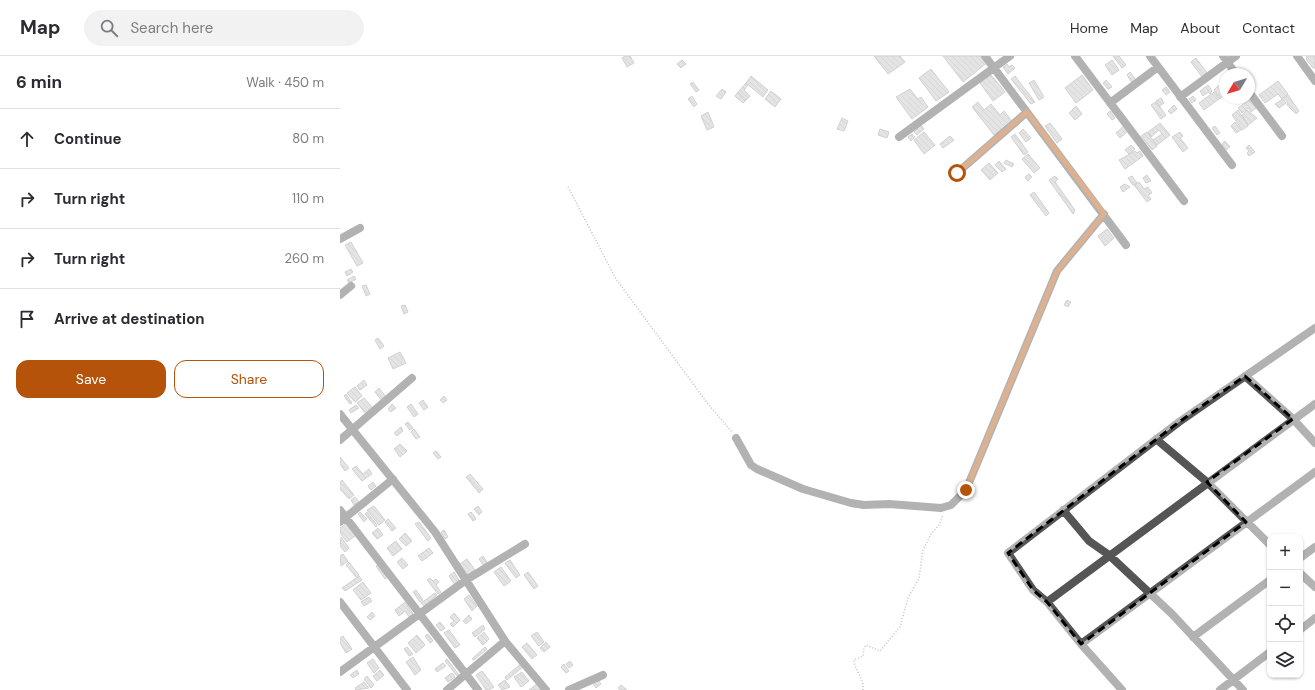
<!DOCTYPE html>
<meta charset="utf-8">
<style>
:root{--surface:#fff;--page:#f2f2f3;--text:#2b2b33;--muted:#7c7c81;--line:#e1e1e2;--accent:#b45309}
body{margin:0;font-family:"DM Sans",sans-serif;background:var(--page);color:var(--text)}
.controls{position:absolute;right:12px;bottom:12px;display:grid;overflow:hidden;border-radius:8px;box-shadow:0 1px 3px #0004}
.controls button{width:36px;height:36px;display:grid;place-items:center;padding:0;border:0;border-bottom:1px solid var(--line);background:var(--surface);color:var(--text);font:20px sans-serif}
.compass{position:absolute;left:879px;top:12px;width:36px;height:36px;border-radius:50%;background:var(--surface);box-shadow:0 1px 3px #0004;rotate:232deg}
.stop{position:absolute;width:12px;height:12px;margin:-9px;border:3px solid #b45309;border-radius:50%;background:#fff}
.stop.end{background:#b45309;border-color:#fff;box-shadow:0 1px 4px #0008}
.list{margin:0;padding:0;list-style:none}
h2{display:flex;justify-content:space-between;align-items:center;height:52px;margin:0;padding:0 16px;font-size:17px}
h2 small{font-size:13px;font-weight:400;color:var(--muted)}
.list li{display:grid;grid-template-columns:26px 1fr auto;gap:12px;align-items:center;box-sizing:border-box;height:60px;padding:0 16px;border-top:1px solid var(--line)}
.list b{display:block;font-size:15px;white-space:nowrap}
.list em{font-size:13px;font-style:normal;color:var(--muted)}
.actions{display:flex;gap:8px;padding:12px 16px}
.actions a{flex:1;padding:9px 0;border:1px solid var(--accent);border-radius:12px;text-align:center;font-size:14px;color:var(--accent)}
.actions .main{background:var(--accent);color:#fff}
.icon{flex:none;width:22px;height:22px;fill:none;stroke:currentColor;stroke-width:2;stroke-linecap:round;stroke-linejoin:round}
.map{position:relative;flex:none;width:975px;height:634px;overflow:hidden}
header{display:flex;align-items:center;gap:24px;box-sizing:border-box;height:56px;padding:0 20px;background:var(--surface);border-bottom:1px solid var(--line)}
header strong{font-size:19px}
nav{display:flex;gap:22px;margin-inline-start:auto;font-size:14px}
.search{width:280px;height:36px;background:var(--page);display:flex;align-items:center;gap:10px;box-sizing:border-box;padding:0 14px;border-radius:22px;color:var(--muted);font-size:15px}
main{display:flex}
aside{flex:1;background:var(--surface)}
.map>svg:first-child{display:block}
.building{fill:url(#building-back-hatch);stroke:#999}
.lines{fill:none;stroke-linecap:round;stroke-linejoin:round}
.path{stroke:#777;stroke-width:1.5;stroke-dasharray:1 2;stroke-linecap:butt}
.street{stroke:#555;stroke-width:8}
.route{stroke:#b45309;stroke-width:5}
.marked{fill:none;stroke:#000;stroke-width:3;stroke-dasharray:8 5;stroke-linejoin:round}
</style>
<header>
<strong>Map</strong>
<div class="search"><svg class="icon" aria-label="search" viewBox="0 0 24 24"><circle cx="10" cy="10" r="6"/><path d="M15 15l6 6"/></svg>Search here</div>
<nav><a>Home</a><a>Map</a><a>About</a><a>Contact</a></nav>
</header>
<main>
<aside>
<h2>6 min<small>Walk · 450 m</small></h2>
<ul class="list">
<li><svg class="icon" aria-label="ahead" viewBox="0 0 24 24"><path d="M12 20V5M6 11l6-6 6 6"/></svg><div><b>Continue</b></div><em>80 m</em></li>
<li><svg class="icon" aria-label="right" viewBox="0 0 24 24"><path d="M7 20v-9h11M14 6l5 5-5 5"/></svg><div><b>Turn right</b></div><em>110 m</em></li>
<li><svg class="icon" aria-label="right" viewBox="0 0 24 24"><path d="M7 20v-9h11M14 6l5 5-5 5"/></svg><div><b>Turn right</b></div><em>260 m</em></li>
<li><svg class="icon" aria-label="arrive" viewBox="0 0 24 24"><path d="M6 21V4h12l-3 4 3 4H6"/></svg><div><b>Arrive at destination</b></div></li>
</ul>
<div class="actions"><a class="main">Save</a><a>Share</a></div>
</aside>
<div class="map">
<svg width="975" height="634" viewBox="0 0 975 634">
<defs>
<pattern id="building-back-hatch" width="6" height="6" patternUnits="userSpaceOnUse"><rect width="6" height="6" fill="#c4c4c4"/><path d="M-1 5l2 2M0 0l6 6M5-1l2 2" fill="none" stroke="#a7a7a7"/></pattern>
</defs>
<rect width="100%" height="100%" fill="#fff"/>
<path class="building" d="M285,0H290L294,7L287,11L282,2Z
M534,0H560L565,6L548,18Z
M603,0H643L648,6L623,26Z
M773,0H779L786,9L782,12Z
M966,0H975V12H973L966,3L967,2Z
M856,2L867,17L862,21L851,6Z
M342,4L346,8L341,12L337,8Z
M772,4L779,14L772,19L765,9Z
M667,8L669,11L672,9L675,12L668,18L663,11Z
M591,13L609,36L596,45L579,22Z
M790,16L796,24L792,27L787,19Z
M651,19L665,36L653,45L640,27Z
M742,19L753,34L736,47L725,32Z
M411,20L428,34L423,41L406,27Z
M675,20L695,46L691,48L671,23Z
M694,24L704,41L699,44L689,27Z
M766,24L772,31L768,33L763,27Z
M938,25L948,38L942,43L938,38L925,47L919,39Z
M353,26L359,34L356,36L350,28Z
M406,27L408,29L404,34L410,40L406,44L398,36Z
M868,29L872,35L870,38L868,36L863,40L860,35Z
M879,29L885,37L880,43L874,34Z
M826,31L830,36L826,39L822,34Z
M382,33L386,36L381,43L376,40Z
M570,33L578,43L581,41L588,51L572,63L556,41Z
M431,35L441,43L435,51L425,43Z
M398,36L406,44L403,47L395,40Z
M874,36L879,43L864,54L859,47Z
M948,39L959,55L956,58L947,49L948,47L944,42Z
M352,40L357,48L354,51L348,43Z
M853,40L856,44L852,47L849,43Z
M821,42L824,47L820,50L816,45Z
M943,43L946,47L939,52L935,48Z
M909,44L916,52L911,56L908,52L902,57L898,52Z
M638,46L644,54L651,48L660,59L664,55L672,65L654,79L632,51Z
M816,46L826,59L821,63L811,49Z
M834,49L837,53L831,58L828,55Z
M736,50L742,58L735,64L729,57Z
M898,54L908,70L902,74L892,59Z
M907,54L917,62L908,69L902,59Z
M770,55L775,62L772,64L767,58Z
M368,56L374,71L367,74L361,60Z
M502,62L508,65L504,75L497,73Z
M895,66L901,74L896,77L891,70Z
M710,67L722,83L717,87L705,70Z
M820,67L830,79L817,89L813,84L822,78L819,74L811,81L808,76Z
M581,69L584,73L577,79L574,76Z
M784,70L788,75L780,82L776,77Z
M875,70L880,77L877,79L872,72Z
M540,73L549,76L547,82L538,79Z
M683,73L691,82L686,86L679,77Z
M584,76L595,89L584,98L574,84Z
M807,76L817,90L812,94L801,80Z
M840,76L843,80L840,82L848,92L843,96L832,81Z
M572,78L575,81L571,85L568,81Z
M675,78L688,96L684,99L671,81Z
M610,80L614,84L603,92L600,88Z
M885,85L890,91L886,94L882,88Z
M791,89L795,93L789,98L785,94Z
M909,89L915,96L909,100L907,97L909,95L906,92Z
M795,95L797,97L800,95L803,100L785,113L779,104Z
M688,98L700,112L694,117L682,103Z
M666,104L674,108L672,111L664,107Z
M659,105L666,113L662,116L655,109Z
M649,107L658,117L650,124L641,114Z
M689,118L692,121L688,125L685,121Z
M807,119L811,125L806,127L803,122Z
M715,120L718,123L715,126L735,154L733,158L709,124Z
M792,120L797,127L793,129L788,122Z
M799,126L804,133L808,131L812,137L808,139L811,143L807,146L794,129Z
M785,128L790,131L783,136L780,131Z
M694,136L709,157L706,160L690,139Z
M767,173L774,182L765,190L758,180Z
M11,186L23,207L17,210L5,189Z
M11,213L13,216L7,220L5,216Z
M14,220L16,223L9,227L7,224Z
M26,229L30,238L26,240L22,230Z
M727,244L731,246L728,251L724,249Z
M65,249L68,256L64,258L61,250Z
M38,282L44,290L40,293L35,284Z
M60,296L66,307L53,313L48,302Z
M24,324L27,329L20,334L17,330Z
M15,331L22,340L15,346L7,337Z
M39,332L46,341L42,345L35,336Z
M6,338L12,347L10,348L4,340Z
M104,340L107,344L103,347L100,344Z
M24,342L33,352L26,358L17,347Z
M83,344L88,351L84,354L79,347Z
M52,348L56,352L51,356L48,353Z
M71,348L78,358L74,361L67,351Z
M16,349L19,352L11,357L9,354Z
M68,366L73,372L70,374L65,368Z
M61,371L63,375L57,380L54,377Z
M74,373L80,381L76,383L71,376Z
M60,388L67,395L60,401L54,393Z
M96,395L101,401L98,403L93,397Z
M0,401L9,412L5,415L0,408Z
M16,410L23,418L29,413L32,418L22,425L12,413Z
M130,418L143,433L139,437L126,421Z
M2,424L14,439L9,443L0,433V426Z
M33,426L36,430L31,434L28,430Z
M15,441L19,446L14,449L11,444Z
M34,450L45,464L39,469L27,454Z
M138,450L142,456L139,459L134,453Z
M20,456L27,463L24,466L18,458Z
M27,456L37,469L36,471L25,458Z
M131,456L136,463L133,465L128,458Z
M48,463L56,472L52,475L45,466Z
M79,466L91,482L88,485L75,468Z
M7,467L16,479L7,486L0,477V472Z
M38,472L43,479L37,483L32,477Z
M104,474L108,481L105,483L101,476Z
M65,477L72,485L66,490L59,483Z
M1,481L9,492L5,496L0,490Z
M56,485L62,493L53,500L47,492Z
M89,492L93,497L82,505L78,500Z
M3,498L8,505L1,510L0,500Z
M143,500L147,506L143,509L139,503Z
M62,502L68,509L63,513L57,506Z
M127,503L135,514L128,519L120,508Z
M170,504L180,519L176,522L165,507Z
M9,506L19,519L16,521L6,509Z
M39,508L48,521L45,523L36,510Z
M161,511L171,525L164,530L154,516Z
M114,516L120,526L115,529L109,520Z
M188,516L198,530L194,533L184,519Z
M19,520L22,524L5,535L2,532Z
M90,522L93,525L96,523L99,526L96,529L101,536L98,538L87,524Z
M23,526L31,537L21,544L13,534Z
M76,534L83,544L80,546L73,536Z
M95,537L97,539L84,550L81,547Z
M129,539L137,550L132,555L124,543Z
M29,541L32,545L24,550L21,546Z
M65,546L74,559L70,562L65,555L59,560L55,554Z
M32,556L35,560L30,564L27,561Z
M114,557L120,564L113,571L110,568L114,565L110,561Z
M129,559L132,563L126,568L123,565Z
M100,566L105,572L101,575L96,569Z
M143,569L145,573L135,581L132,577Z
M109,574L120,589L115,592L104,577Z
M144,576L149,583L143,589L137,582Z
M197,576L204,586L199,590L191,580Z
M88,578L93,585L90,587L85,580Z
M77,579L85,589L76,597L68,587Z
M3,580L12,593L6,597L0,587V582Z
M206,586L210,591L204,596L200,592Z
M187,587L197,599L192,603L182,591Z
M67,591L73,598L69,600L64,593Z
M145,591L147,593L134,604L132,603Z
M73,601L81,614L75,619L66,606Z
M33,603L39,612L34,617L27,607Z
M107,603L119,619L117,620L105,605Z
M230,605L233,609L229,612L226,608Z
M103,607L106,610L97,616L95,613Z
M182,607L184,610L167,624L165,621Z
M224,608L229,615L226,617L221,611Z
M17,614L19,618L13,622L10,619Z
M40,614L44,619L37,625L33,620Z
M142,615L154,631L149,634H146L136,619Z
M182,616L189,625L181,631L174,621Z
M112,617L115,621L108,626L105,622Z
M27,620L34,629L31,632L24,623Z
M256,621L261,628L256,632L251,624Z
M165,624L170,631L162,634L158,629Z
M24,626L29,632L16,634L15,632Z
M198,627L202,634H189Z
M281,629L287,634H280L278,632Z"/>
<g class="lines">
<path class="path" d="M228,131L276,223L368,348L392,376
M523,634C524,622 515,615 514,604L523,600L524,592L526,589L540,595L560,571L568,542L579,522L583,494L591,478L599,469L603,459"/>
<path class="street" d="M645,0L786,189
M735,0L844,145
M810,0L892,109
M883,0L896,18
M957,0L975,25
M909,36L942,80
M840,41L896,0
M770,47L818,11
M559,81L670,0
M617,117L687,56
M0,183L20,172
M0,239L11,230
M905,320L953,363L975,387
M0,358L95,476L165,585L206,634
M396,382L411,409L417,413L463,433L511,447L524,449L549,448L601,452L611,449L626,434L717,215L764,158
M816,383L867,426L930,489
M0,384L72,322
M0,454L138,634
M723,454L749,485L769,499L832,558L903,634
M0,466L53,423
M960,502L975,491
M960,517L975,531
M0,546L67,634
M707,546L975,348
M960,574L975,562
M853,581L930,524
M741,588L975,416
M0,616L126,524L185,488
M107,634L165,585
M229,634L263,619
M782,634L741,588L707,546L693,534L668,497L839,366L975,272
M880,634L930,596"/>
</g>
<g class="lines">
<path class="route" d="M617,117L687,56L764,158L717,215L626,434"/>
</g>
<path d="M0 0H975V634H0ZM905,320L953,363L867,426L906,466L741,588L707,546L693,534L668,497L839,366Z" fill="#fff" fill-opacity=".55" fill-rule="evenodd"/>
<path class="marked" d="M905,320L953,363L867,426L906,466L741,588L707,546L693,534L668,497L839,366Z"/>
</svg>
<div class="controls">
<button>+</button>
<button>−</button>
<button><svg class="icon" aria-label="locate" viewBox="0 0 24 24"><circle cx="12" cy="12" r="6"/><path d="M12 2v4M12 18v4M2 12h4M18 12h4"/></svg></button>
<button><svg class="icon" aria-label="layers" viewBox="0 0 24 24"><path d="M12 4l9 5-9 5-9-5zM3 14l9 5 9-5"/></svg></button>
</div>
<svg class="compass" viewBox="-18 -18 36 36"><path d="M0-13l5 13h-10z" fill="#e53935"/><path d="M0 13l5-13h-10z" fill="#7c7c81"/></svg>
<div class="stop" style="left:617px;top:117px"></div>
<div class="stop end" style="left:626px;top:434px"></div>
</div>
</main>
